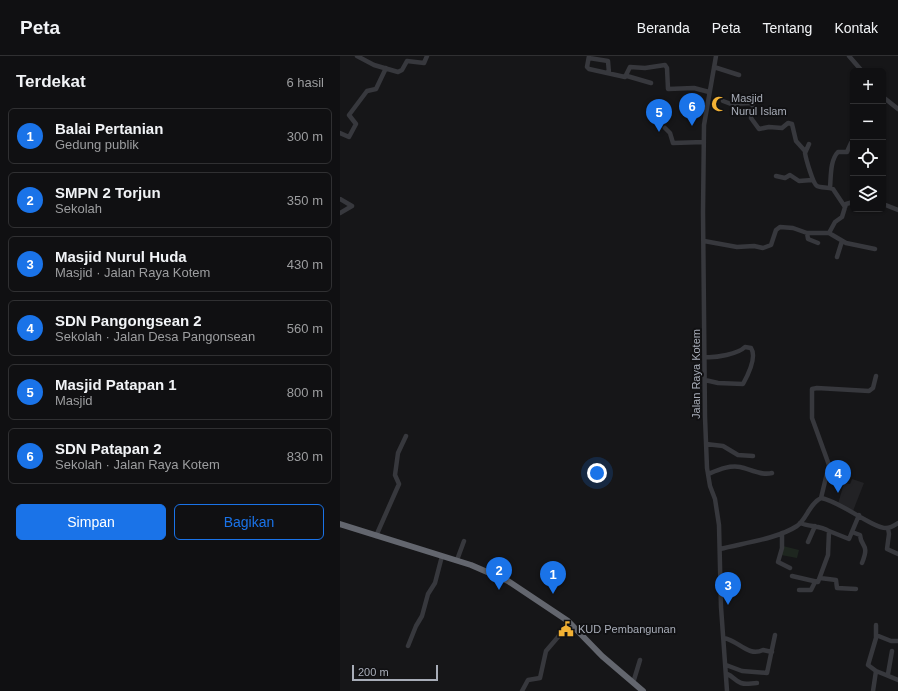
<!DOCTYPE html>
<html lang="id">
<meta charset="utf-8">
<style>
:root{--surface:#101012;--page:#19191b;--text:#f1f3f6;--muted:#9c9d9f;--line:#303032;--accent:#1a73e8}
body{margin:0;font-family:Arial,sans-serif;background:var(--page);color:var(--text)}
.controls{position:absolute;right:12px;top:12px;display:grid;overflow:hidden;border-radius:6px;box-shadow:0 1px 3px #0004}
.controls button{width:36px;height:36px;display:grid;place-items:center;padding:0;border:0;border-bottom:1px solid var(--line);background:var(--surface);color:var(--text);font:20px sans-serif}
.scale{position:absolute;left:12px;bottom:10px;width:86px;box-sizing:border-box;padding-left:4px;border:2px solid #a8adb8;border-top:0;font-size:11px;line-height:14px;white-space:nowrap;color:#a8adb8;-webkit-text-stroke:3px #111113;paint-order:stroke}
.you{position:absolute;left:257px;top:417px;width:14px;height:14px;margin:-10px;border:3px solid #fff;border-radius:50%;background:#1a73e8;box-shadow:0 0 0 6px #1a73e833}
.badge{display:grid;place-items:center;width:26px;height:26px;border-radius:50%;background:var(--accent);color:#fff;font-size:13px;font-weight:700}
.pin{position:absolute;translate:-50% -33px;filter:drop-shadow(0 1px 2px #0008)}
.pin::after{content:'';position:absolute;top:21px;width:14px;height:12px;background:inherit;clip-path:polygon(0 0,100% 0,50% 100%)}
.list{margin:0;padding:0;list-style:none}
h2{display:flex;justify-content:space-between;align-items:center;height:52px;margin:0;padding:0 16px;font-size:17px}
h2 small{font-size:13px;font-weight:400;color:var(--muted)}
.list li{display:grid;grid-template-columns:26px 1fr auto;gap:12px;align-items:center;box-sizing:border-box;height:56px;margin:0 8px 8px;padding:0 8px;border:1px solid var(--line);border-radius:6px}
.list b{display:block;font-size:15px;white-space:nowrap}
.list p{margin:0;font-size:13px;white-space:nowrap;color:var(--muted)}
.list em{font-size:13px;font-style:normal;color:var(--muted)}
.actions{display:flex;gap:8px;padding:12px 16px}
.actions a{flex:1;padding:9px 0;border:1px solid var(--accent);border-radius:6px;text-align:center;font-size:14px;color:var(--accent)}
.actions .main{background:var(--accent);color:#fff}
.icon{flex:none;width:22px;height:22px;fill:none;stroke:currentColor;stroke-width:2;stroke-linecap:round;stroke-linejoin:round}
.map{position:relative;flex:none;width:558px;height:635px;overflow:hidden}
header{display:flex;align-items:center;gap:24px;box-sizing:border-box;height:56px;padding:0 20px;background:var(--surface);border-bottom:1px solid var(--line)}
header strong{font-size:19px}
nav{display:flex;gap:22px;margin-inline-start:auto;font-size:14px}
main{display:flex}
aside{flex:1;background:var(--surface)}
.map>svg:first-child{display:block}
.built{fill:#222225}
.grass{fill:#1e261f}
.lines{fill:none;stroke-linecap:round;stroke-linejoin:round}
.minor{stroke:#37383d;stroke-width:4.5}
.highway{stroke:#63666e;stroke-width:6}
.labels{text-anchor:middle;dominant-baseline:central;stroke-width:4;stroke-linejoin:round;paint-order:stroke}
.poi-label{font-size:11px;fill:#a8adb8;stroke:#111113;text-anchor:start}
.street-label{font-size:11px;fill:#a8adb8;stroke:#111113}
</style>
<header>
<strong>Peta</strong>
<nav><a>Beranda</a><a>Peta</a><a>Tentang</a><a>Kontak</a></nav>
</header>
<main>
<aside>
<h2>Terdekat<small>6 hasil</small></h2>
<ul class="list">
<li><span class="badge">1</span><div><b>Balai Pertanian</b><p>Gedung publik</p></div><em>300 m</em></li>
<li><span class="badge">2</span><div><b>SMPN 2 Torjun</b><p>Sekolah</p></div><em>350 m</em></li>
<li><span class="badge">3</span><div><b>Masjid Nurul Huda</b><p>Masjid · Jalan Raya Kotem</p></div><em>430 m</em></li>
<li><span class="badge">4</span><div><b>SDN Pangongsean 2</b><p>Sekolah · Jalan Desa Pangonsean</p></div><em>560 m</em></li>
<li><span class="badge">5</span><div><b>Masjid Patapan 1</b><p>Masjid</p></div><em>800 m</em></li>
<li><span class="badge">6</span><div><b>SDN Patapan 2</b><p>Sekolah · Jalan Raya Kotem</p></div><em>830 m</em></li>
</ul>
<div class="actions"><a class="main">Simpan</a><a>Bagikan</a></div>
</aside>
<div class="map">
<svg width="558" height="635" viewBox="0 0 558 635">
<rect width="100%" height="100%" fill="#161618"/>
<path class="built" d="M512,423L524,427L513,455L498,448L504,427L510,428Z"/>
<path class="grass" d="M443,490L459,494L457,502L441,499Z"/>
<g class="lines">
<path class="minor" d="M17,0L34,9L58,16L62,14L67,5L84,7L87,0
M249,0L247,11L249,13L285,21L290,11L305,12L325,9L327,12L328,33L354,32L369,36
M376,0L364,69L363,156L365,361L367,412L370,430L375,443L379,469L381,551L387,635
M509,0L522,15
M249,2L268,5L269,17
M374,11L399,19
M287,20L311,27
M543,41L558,53
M383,45L391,48L412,47L413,49L411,62L419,73L429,71L442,72L448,67L452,68L456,85L465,95
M325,72L330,77L333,87L364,86
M0,77L9,81L16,68L9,59L27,35L36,33L46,12
M469,88L465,97C466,103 473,128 477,130C481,132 488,131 493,133L505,151
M436,120L445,122L450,119L459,125L472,124
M490,132C491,121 490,104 498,96H507L511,87
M0,143L12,150L0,157
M543,148L558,154
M467,177L468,183L478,187
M489,177L506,187L535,193
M364,185L397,191L414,190L423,192L431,189L436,174L440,171L453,172L467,177H489L495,166L502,161L506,148L513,146
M497,201L502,185
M365,301C376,302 398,298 405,291L411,292C417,301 408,319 403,328L378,327L365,324
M366,388L383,390L398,399L413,400
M368,418C378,414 389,409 400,411C410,413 421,420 432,417
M481,442L489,409L472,362V333L477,332L529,335L533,332L536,320
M548,472L549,478L547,493L558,498
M489,475L509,483L519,459
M512,476L520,479C521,492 530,487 522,507
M442,477V492L438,506L450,512
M36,480L59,428L55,419L58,397L66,380
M468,486L475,470
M380,493C403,487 437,483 457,470C467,463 469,448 481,442C500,445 532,472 546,472C550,472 555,469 558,467
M117,504L124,485
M452,520L478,526L488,499L489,475C480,469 470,471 460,467
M480,522L496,524L497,532L516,533
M459,534H471L475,526
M536,579L551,585H558
M384,582C399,585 408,601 423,594L432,596
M68,590L76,570L82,560L88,538L95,527L102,500
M386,609L402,615L427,617L435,579
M536,615L546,619L548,618L552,595
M387,618C393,620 395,625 401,627C407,629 411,627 417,627
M546,619L558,624
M293,627L300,604
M182,635L188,624L200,622L206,595L218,581L228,565
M533,635L536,615L528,609L536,582V569"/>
<path class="highway" d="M0,468L131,509L168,525L228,565L262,600L303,635"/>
</g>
<defs>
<g id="mosque-bare" transform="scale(1.2)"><path d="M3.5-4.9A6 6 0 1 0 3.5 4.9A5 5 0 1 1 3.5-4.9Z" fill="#f2b134" stroke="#111113" stroke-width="2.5" paint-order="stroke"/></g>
<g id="civic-bare" transform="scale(1.2)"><path d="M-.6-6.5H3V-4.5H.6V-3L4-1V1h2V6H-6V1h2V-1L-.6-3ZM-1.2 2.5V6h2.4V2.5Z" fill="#f2b134" stroke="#111113" stroke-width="2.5" paint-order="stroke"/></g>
</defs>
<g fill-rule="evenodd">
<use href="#mosque-bare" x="379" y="48"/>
<use href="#civic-bare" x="226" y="573"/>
</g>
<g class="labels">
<g class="poi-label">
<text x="391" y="42">Masjid<tspan x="391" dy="13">Nurul Islam</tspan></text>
<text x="238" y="573">KUD Pembangunan</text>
</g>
<g class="street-label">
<text transform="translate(356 318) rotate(-90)">Jalan Raya Kotem</text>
</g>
</g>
</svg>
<div class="controls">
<button>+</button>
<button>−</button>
<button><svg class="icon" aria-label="locate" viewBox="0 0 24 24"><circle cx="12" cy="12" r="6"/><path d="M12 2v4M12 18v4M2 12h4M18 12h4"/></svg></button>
<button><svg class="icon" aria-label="layers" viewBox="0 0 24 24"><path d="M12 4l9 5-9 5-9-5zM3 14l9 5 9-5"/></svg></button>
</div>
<div class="scale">200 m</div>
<div class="you"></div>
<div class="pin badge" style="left:213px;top:538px">1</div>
<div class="pin badge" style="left:159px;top:534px">2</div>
<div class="pin badge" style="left:388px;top:549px">3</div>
<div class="pin badge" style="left:498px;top:437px">4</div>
<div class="pin badge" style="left:319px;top:76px">5</div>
<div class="pin badge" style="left:352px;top:70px">6</div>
</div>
</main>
